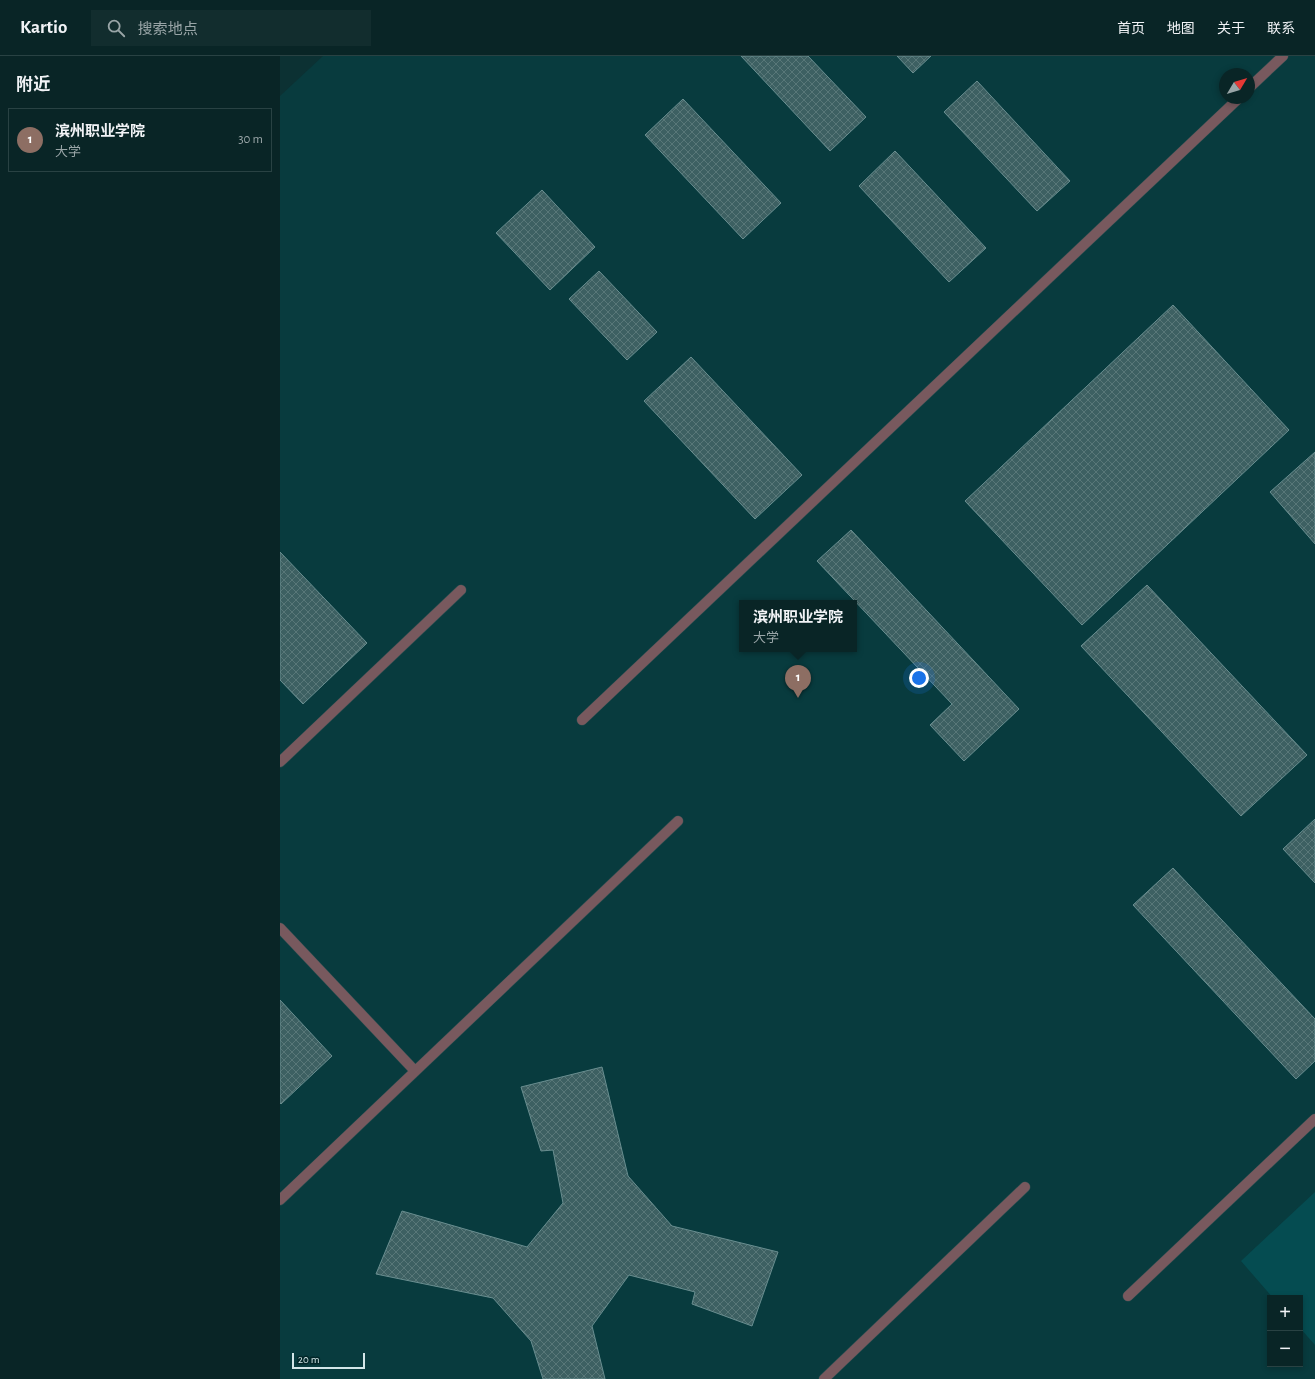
<!DOCTYPE html>
<html lang="zh">
<meta charset="utf-8">
<style>
:root{--surface:#092526;--page:#122d2e;--text:#f1f3f6;--muted:#99a5a7;--line:#294243;--accent:#db2777}
body{margin:0;font-family:"Alegreya Sans","Noto Sans SC",sans-serif;background:var(--page);color:var(--text)}
.controls{position:absolute;right:12px;bottom:12px;display:grid;overflow:hidden;border-radius:0px;box-shadow:0 2px 6px #0003}
.controls button{width:36px;height:36px;display:grid;place-items:center;padding:0;border:0;border-bottom:1px solid var(--line);background:var(--surface);color:var(--text);font:20px sans-serif}
.compass{position:absolute;left:939px;top:12px;width:36px;height:36px;border-radius:50%;background:var(--surface);box-shadow:0 2px 6px #0003;rotate:52deg}
.scale{position:absolute;left:12px;bottom:10px;width:73px;box-sizing:border-box;padding-left:4px;border:2px solid #d3e6e8;border-top:0;font-size:11px;line-height:14px;white-space:nowrap;color:#d3e6e8;-webkit-text-stroke:3px #022729;paint-order:stroke}
.you{position:absolute;left:639px;top:622px;width:14px;height:14px;margin:-10px;border:3px solid #fff;border-radius:50%;background:#1a73e8;box-shadow:0 0 0 6px #1a73e833}
.badge{display:grid;place-items:center;width:26px;height:26px;border-radius:50%;background:var(--accent);color:#fff;font-size:13px;font-weight:700}
.pin{position:absolute;translate:-50% -33px;filter:drop-shadow(0 1px 2px #0008)}
.pin::after{content:'';position:absolute;top:21px;width:14px;height:12px;background:inherit;clip-path:polygon(0 0,100% 0,50% 100%)}
.popup{position:absolute;left:459px;top:544px;width:118px;height:52px;box-sizing:border-box;display:grid;place-content:center;border-radius:0px;background:var(--surface);filter:drop-shadow(0 1px 3px #0005);font-size:13px;white-space:nowrap;color:var(--muted)}
.popup b{font-size:15px;color:var(--text)}
.popup::after{content:'';position:absolute;left:50%;top:100%;margin-left:-8px;border:8px solid transparent;border-top-color:var(--surface)}
.list{margin:0;padding:0;list-style:none}
h2{display:flex;justify-content:space-between;align-items:center;height:52px;margin:0;padding:0 16px;font-size:17px}
h2 small{font-size:13px;font-weight:400;color:var(--muted)}
.list li{display:grid;grid-template-columns:26px 1fr auto;gap:12px;align-items:center;box-sizing:border-box;height:64px;margin:0 8px 8px;padding:0 8px;border:1px solid var(--line);border-radius:0px}
.list b{display:block;font-size:15px;white-space:nowrap}
.list p{margin:0;font-size:13px;white-space:nowrap;color:var(--muted)}
.list em{font-size:13px;font-style:normal;color:var(--muted)}
.icon{flex:none;width:22px;height:22px;fill:none;stroke:currentColor;stroke-width:2;stroke-linecap:round;stroke-linejoin:round}
.map{position:relative;flex:none;width:1035px;height:1323px;overflow:hidden}
header{display:flex;align-items:center;gap:24px;box-sizing:border-box;height:56px;padding:0 20px;background:var(--surface);border-bottom:1px solid var(--line)}
header strong{font-size:19px}
nav{display:flex;gap:22px;margin-inline-start:auto;font-size:14px}
.search{width:280px;height:36px;background:var(--page);display:flex;align-items:center;gap:10px;box-sizing:border-box;padding:0 14px;border-radius:0px;color:var(--muted);font-size:15px}
main{display:flex}
aside{flex:1;background:var(--surface)}
.map>svg:first-child{display:block}
.built{fill:#083b3e;fill-rule:evenodd}
.green{fill:#054c51}
.building{fill:url(#building-cross-hatch);stroke:#698e90}
.lines{fill:none;stroke-linecap:round;stroke-linejoin:round}
.lane-casing{stroke:#2c4e50;stroke-width:11}
.lane{stroke:#78595e;stroke-width:10}
</style>
<header>
<strong>Kartio</strong>
<div class="search"><svg class="icon" aria-label="search" viewBox="0 0 24 24"><circle cx="10" cy="10" r="6"/><path d="M15 15l6 6"/></svg>搜索地点</div>
<nav><a>首页</a><a>地图</a><a>关于</a><a>联系</a></nav>
</header>
<main>
<aside>
<h2>附近<small></small></h2>
<ul class="list">
<li><span class="badge" style="background:#8d6e63">1</span><div><b>滨州职业学院</b><p>大学</p></div><em>30 m</em></li>
</ul>
</aside>
<div class="map">
<svg width="1035" height="1323" viewBox="0 0 1035 1323">
<defs>
<pattern id="building-cross-hatch" width="8" height="8" patternUnits="userSpaceOnUse"><rect width="8" height="8" fill="#3d6062"/><path d="M0 0l8 8M0 8l8-8" fill="none" stroke="#587778"/></pattern>
</defs>
<rect width="100%" height="100%" fill="#0c3133"/>
<path class="built" d="M43,0H1035V1323H0V40ZM945,18H969V42H945ZM462,547H574V593H462ZM990,1242H1020V1308H990Z"/>
<path class="green" d="M1035,1136V1289L1020,1272V1242H993L961,1205Z"/>
<path class="building" d="M461,0H528L586,61L550,95Z
M617,0H651L633,17Z
M697,25L790,125L757,155L664,56Z
M403,43L501,147L463,183L365,79Z
M615,95L706,192L669,226L579,130Z
M262,134L315,191L270,234L216,177Z
M319,215L377,276L347,304L289,243Z
M893,249L1009,374L802,569L685,445Z
M411,301L522,419L475,463L364,345Z
M1035,396V488L990,436Z
M571,474L739,653L684,705L650,669L672,648L537,505Z
M0,496L87,587L23,648L0,624Z
M867,529L1027,699L961,760L801,590Z
M1035,763V827L1003,793Z
M893,812L1035,963V1005L1016,1023L853,849Z
M0,944L52,1000L1,1048L0,1047Z
M322,1011L348,1120L392,1170L498,1196L472,1270L412,1248L415,1236L349,1219L312,1270L325,1323H263L251,1285L213,1242L96,1218L122,1155L247,1191L283,1147L273,1094L261,1095L241,1031Z"/>
<g class="lines">
<g class="lane-casing">
<path id="lane" d="M969,32L1003,0
M302,664L959,42
M0,706L181,534
M0,872L135,1015
M0,1144L398,765
M848,1240L1035,1063
M544,1323L745,1131"/>
</g>
<use href="#lane" class="lane"/>
</g>
</svg>
<div class="controls">
<button>+</button>
<button>−</button>
</div>
<svg class="compass" viewBox="-18 -18 36 36"><path d="M0-13l5 13h-10z" fill="#e53935"/><path d="M0 13l5-13h-10z" fill="#99a5a7"/></svg>
<div class="scale">20 m</div>
<div class="you"></div>
<div class="pin badge" style="left:518px;top:642px;background:#8d6e63">1</div>
<div class="popup"><b>滨州职业学院</b>大学</div>
</div>
</main>
